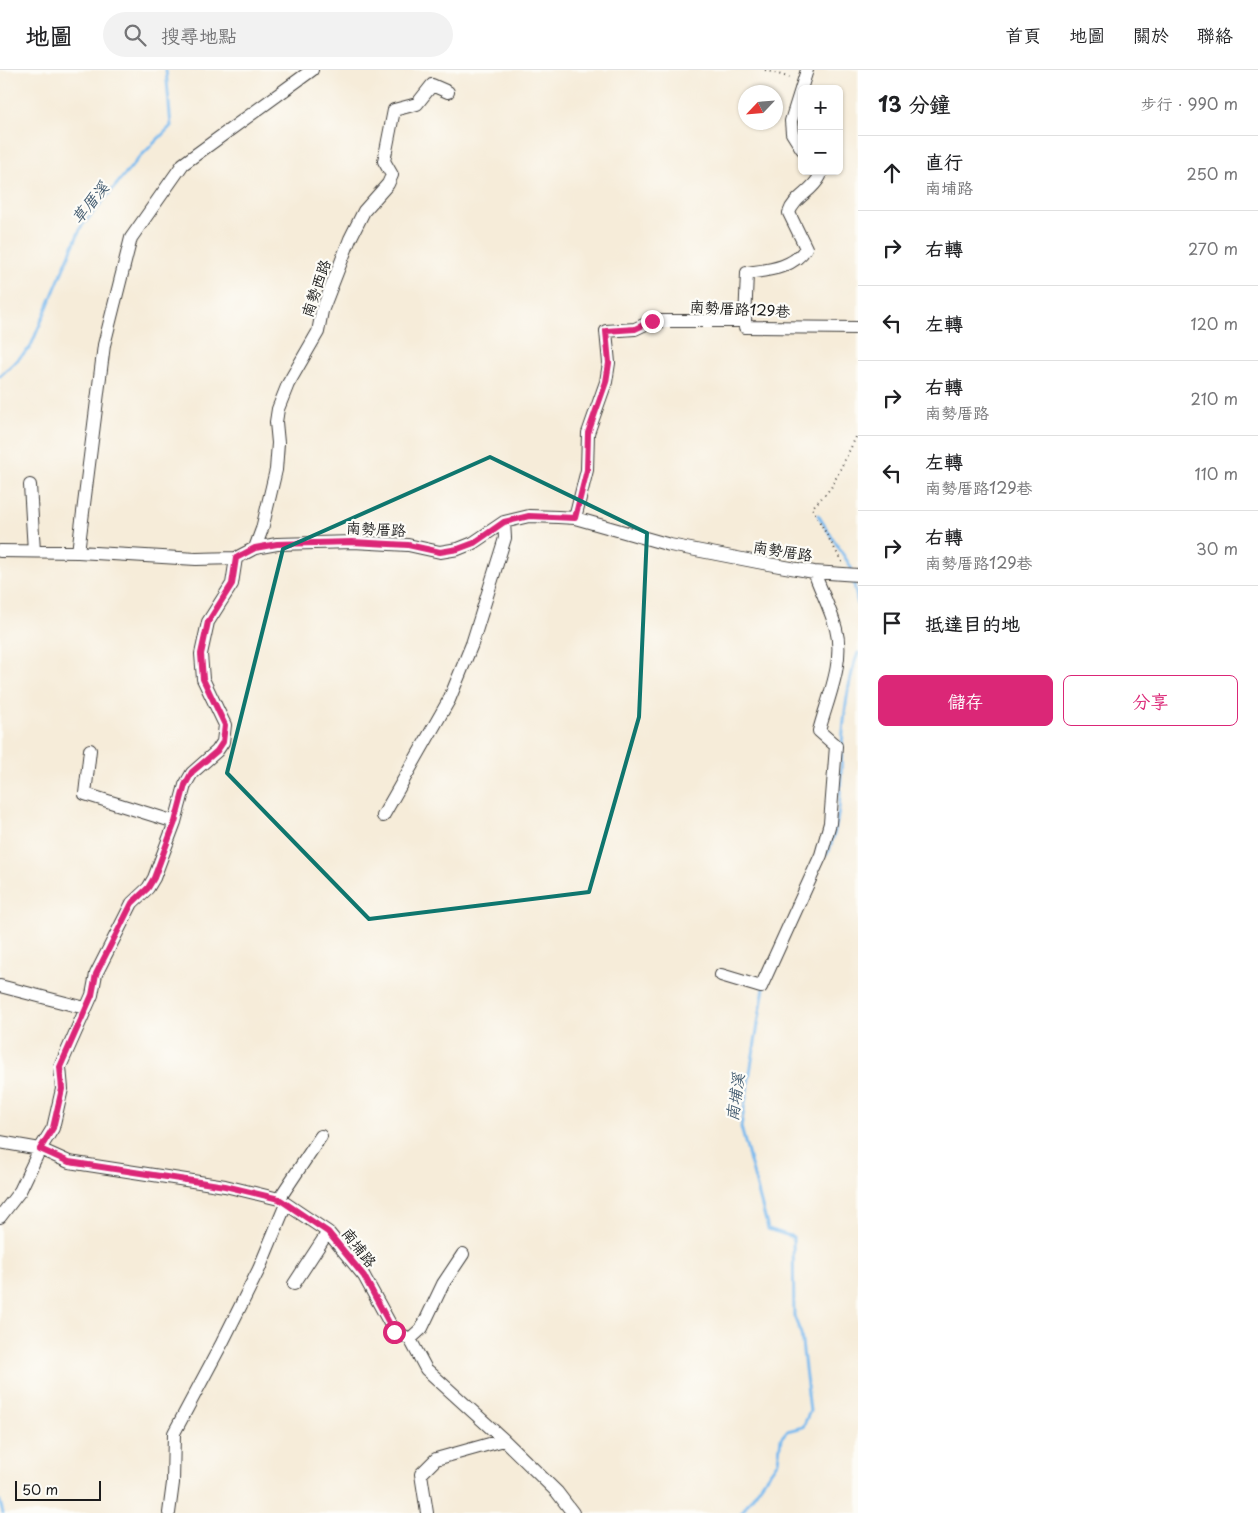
<!DOCTYPE html>
<html lang="zh-TW">
<meta charset="utf-8">
<style>
:root{--surface:#fff;--page:#f2f2f2;--text:#202124;--muted:#757577;--line:#e0e0e0;--accent:#db2777}
body{margin:0;font-family:"Playpen Sans","LXGW WenKai TC",sans-serif;background:var(--page);color:var(--text)}
.controls{position:absolute;right:15px;top:15px;display:grid;overflow:hidden;border-radius:8px;box-shadow:0 1px 4px #0004}
.controls button{width:45px;height:45px;display:grid;place-items:center;padding:0;border:0;border-bottom:1px solid var(--line);background:var(--surface);color:var(--text);font:25px sans-serif}
.compass{position:absolute;left:738px;top:15px;width:45px;height:45px;border-radius:50%;background:var(--surface);box-shadow:0 1px 4px #0004;rotate:244deg}
.scale{position:absolute;left:15px;bottom:12px;width:86px;box-sizing:border-box;padding-left:5px;border:2px solid #1c1c1c;border-top:0;font-size:14px;line-height:18px;white-space:nowrap;color:#1c1c1c;-webkit-text-stroke:4px #fdfcf7;paint-order:stroke}
.stop{position:absolute;width:15px;height:15px;margin:-11px;border:4px solid #db2777;border-radius:50%;background:#fff}
.stop.end{background:#db2777;border-color:#fff;box-shadow:0 1px 5px #0008}
.list{margin:0;padding:0;list-style:none}
h2{display:flex;justify-content:space-between;align-items:center;height:65px;margin:0;padding:0 20px;font-size:21px}
h2 small{font-size:16px;font-weight:400;color:var(--muted)}
.list li{display:grid;grid-template-columns:32px 1fr auto;gap:15px;align-items:center;box-sizing:border-box;height:75px;padding:0 20px;border-top:1px solid var(--line)}
.list b{display:block;font-size:19px;white-space:nowrap}
.list p{margin:0;font-size:16px;white-space:nowrap;color:var(--muted)}
.list em{font-size:16px;font-style:normal;color:var(--muted)}
.actions{display:flex;gap:10px;padding:15px 20px}
.actions a{flex:1;padding:11px 0;border:1px solid var(--accent);border-radius:8px;text-align:center;font-size:18px;color:var(--accent)}
.actions .main{background:var(--accent);color:#fff}
.icon{flex:none;width:28px;height:28px;fill:none;stroke:currentColor;stroke-width:2;stroke-linecap:round;stroke-linejoin:round}
.map{position:relative;flex:none;width:858px;height:1443px;overflow:hidden}
header{display:flex;align-items:center;gap:30px;box-sizing:border-box;height:70px;padding:0 25px;background:var(--surface);border-bottom:1px solid var(--line)}
header strong{font-size:24px}
nav{display:flex;gap:28px;margin-inline-start:auto;font-size:18px}
.search{width:350px;height:45px;background:var(--page);display:flex;align-items:center;gap:12px;box-sizing:border-box;padding:0 18px;border-radius:28px;color:var(--muted);font-size:19px}
main{display:flex}
aside{flex:1;background:var(--surface)}
.map>svg:first-child{display:block}
.lines{fill:none;stroke-linecap:round;stroke-linejoin:round}
.stream{stroke:#7abaee;stroke-width:3}
.minor-casing{stroke:#3d3b38;stroke-width:14}
.path{stroke:#3d3b38;stroke-width:2;stroke-dasharray:1 4;stroke-linecap:butt}
.minor{stroke:#fff;stroke-width:12}
.route{stroke:#db2777;stroke-width:6}
.marked{fill:none;stroke:#0f766e;stroke-width:4;stroke-linejoin:round}
.labels{text-anchor:middle;dominant-baseline:central;stroke-width:4.5;stroke-linejoin:round;paint-order:stroke}
.street-label{font-size:15px;fill:#1c1c1c;stroke:#fdfcf7}
.water-label{font-size:16px;font-style:italic;fill:#425b70;stroke:#fdfcf7}
</style>
<header>
<strong>地圖</strong>
<div class="search"><svg class="icon" aria-label="search" viewBox="0 0 24 24"><circle cx="10" cy="10" r="6"/><path d="M15 15l6 6"/></svg>搜尋地點</div>
<nav><a>首頁</a><a>地圖</a><a>關於</a><a>聯絡</a></nav>
</header>
<main>
<div class="map">
<svg width="858" height="1443" viewBox="0 0 858 1443">
<rect width="100%" height="100%" fill="#fdfcf7"/>
<filter id="ink" filterUnits="userSpaceOnUse"><feTurbulence type="fractalNoise" baseFrequency=".02" numOctaves="2"/><feDisplacementMap in="SourceGraphic" scale="10" xChannelSelector="R" yChannelSelector="G"/><feConvolveMatrix kernelMatrix="1 2 1 2 8 2 1 2 1" color-interpolation-filters="sRGB"/></filter>
<filter id="wash" filterUnits="userSpaceOnUse"><feTurbulence type="fractalNoise" baseFrequency=".0096" numOctaves="4" result="noise"/><feDisplacementMap in="SourceGraphic" scale="20" xChannelSelector="R" yChannelSelector="G"/><feGaussianBlur stdDeviation="1.12" result="paint"/><feColorMatrix in="noise" values="0 0 0 0 0 0 0 0 0 0 0 0 0 0 0 0 0 1.4 0 .05"/><feComposite in="paint" operator="in"/></filter>
<g filter="url(#wash)">
<rect width="100%" height="100%" fill="#f6ecd9"/>
<g class="lines">
<path class="stream" d="M0,306L30,278L81,157L138,89L171,56L166,0
M818,445L851,497L852,503
M853,509L858,535
M827,784C845,745 839,703 843,662C845,637 849,607 858,583
M0,1431L3,1443
M741,1443L778,1391L781,1368L787,1361L803,1357L810,1341L801,1264L794,1246L793,1167L768,1159L741,1057L764,918"/>
</g>
</g>
<g filter="url(#ink)">
<g class="lines">
<g class="minor-casing">
<path id="minor" d="M802,79L792,63L791,51L807,0
M745,251L747,203C768,200 794,198 806,178L789,143C794,127 812,122 820,106L816,101
M30,415L34,481
M575,448L587,400L588,363L606,312L609,293L606,261L635,259L652,251H745V257L858,258
M255,478L262,459L276,400L278,373L276,352L278,339L288,314L318,262L322,241L350,169L364,141L388,114L392,105L384,91L394,40L417,34L432,15L448,22
M0,481L78,482L196,489L236,488L255,478L277,474L353,472L408,475L440,482L458,479L473,473L504,452L529,446L558,447L575,448L670,475L768,494L814,502L858,505
M78,482L104,275L131,168L183,94L312,0
M90,680L85,724L175,752
M383,746L449,630L472,574L505,468L504,452
M721,905L761,917L821,785L830,753L836,676L819,661C827,630 845,592 836,559C831,540 821,521 814,502
M0,916L85,938
M0,1072L40,1079L69,1092L225,1116L279,1129L328,1162L364,1206L394,1261L410,1269L426,1299L504,1370L557,1422L573,1443
M279,1129L321,1066
M0,1147L20,1121L40,1079L53,1058L62,1019L60,997L92,925L96,904L132,833L148,818L154,808L175,752L185,715L192,703L217,681L223,672L225,655L203,609L201,584L208,552L232,514L236,488
M294,1214L328,1162
M410,1269L422,1258L443,1214L463,1184
M169,1443L173,1413L174,1363L222,1273L259,1199L286,1134
M427,1443L421,1404L436,1389L504,1370"/>
</g>
<path class="path" d="M765,0L791,8
M842,492L812,438L831,418L857,365"/>
<use href="#minor" class="minor"/>
</g>
</g>
<g class="lines" filter="url(#ink)">
<path class="route" d="M394,1262L364,1206L328,1162L279,1129L225,1116L69,1092L40,1079L53,1058L62,1019L60,997L92,925L96,904L132,833L148,818L154,808L175,752L185,715L192,702L217,681L223,672L225,655L203,609L201,584L208,552L232,514L236,488L255,478L277,474L352,472L408,475L440,482L458,479L474,473L504,452L529,446L575,448L587,400L588,363L606,312L609,293L606,261L635,259L652,251"/>
</g>
<path class="marked" d="M490,387L647,463L639,647L589,822L369,849L227,703L283,479Z"/>
<g class="labels">
<g class="street-label">
<text transform="translate(315 218) rotate(-71)">南勢西路</text>
<text transform="translate(740 238) rotate(3)">南勢厝路129巷</text>
<text transform="translate(376 458) rotate(3)">南勢厝路</text>
<text transform="translate(783 480) rotate(9)">南勢厝路</text>
<text transform="translate(360 1177) rotate(52)">南埔路</text>
</g>
<g class="water-label">
<text transform="translate(89 132) rotate(-51)">草厝溪</text>
<text transform="translate(734 1027) rotate(-82)">南埔溪</text>
</g>
</g>
</svg>
<div class="controls">
<button>+</button>
<button>−</button>
</div>
<svg class="compass" viewBox="-18 -18 36 36"><path d="M0-13l5 13h-10z" fill="#e53935"/><path d="M0 13l5-13h-10z" fill="#757577"/></svg>
<div class="scale">50 m</div>
<div class="stop" style="left:394px;top:1262px"></div>
<div class="stop end" style="left:652px;top:251px"></div>
</div>
<aside>
<h2>13 分鐘<small>步行 · 990 m</small></h2>
<ul class="list">
<li><svg class="icon" aria-label="ahead" viewBox="0 0 24 24"><path d="M12 20V5M6 11l6-6 6 6"/></svg><div><b>直行</b><p>南埔路</p></div><em>250 m</em></li>
<li><svg class="icon" aria-label="right" viewBox="0 0 24 24"><path d="M7 20v-9h11M14 6l5 5-5 5"/></svg><div><b>右轉</b></div><em>270 m</em></li>
<li><svg class="icon" aria-label="left" viewBox="0 0 24 24"><path d="M17 20v-9H6M10 6l-5 5 5 5"/></svg><div><b>左轉</b></div><em>120 m</em></li>
<li><svg class="icon" aria-label="right" viewBox="0 0 24 24"><path d="M7 20v-9h11M14 6l5 5-5 5"/></svg><div><b>右轉</b><p>南勢厝路</p></div><em>210 m</em></li>
<li><svg class="icon" aria-label="left" viewBox="0 0 24 24"><path d="M17 20v-9H6M10 6l-5 5 5 5"/></svg><div><b>左轉</b><p>南勢厝路129巷</p></div><em>110 m</em></li>
<li><svg class="icon" aria-label="right" viewBox="0 0 24 24"><path d="M7 20v-9h11M14 6l5 5-5 5"/></svg><div><b>右轉</b><p>南勢厝路129巷</p></div><em>30 m</em></li>
<li><svg class="icon" aria-label="arrive" viewBox="0 0 24 24"><path d="M6 21V4h12l-3 4 3 4H6"/></svg><div><b>抵達目的地</b></div></li>
</ul>
<div class="actions"><a class="main">儲存</a><a>分享</a></div>
</aside>
</main>
